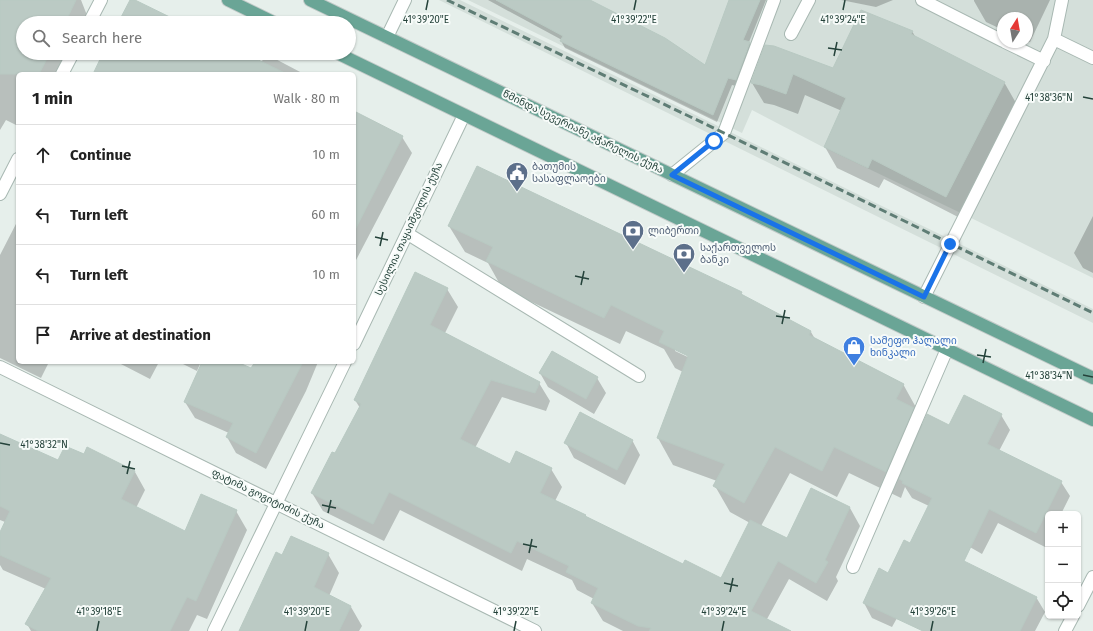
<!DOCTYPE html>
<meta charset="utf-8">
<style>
:root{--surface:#fff;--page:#f2f2f2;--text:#222;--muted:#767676;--line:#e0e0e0}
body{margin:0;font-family:"Fira Sans","Noto Sans Georgian",sans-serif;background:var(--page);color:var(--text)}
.controls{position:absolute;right:12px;bottom:12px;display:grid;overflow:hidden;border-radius:6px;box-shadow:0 1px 3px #0004}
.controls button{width:36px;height:36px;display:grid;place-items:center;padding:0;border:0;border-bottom:1px solid var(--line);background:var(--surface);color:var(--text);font:20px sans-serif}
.compass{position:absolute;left:997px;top:12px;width:36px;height:36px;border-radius:50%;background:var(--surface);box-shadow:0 1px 3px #0004;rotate:11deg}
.stop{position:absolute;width:12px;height:12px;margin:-9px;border:3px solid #1a73e8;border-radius:50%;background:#fff}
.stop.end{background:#1a73e8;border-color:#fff;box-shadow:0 1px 4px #0008}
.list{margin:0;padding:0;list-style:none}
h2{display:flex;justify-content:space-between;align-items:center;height:52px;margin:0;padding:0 16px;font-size:17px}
h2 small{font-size:13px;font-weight:400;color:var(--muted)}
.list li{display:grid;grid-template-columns:26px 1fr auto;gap:12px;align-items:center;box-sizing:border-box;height:60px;padding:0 16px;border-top:1px solid var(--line)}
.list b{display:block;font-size:15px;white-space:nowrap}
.list em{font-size:13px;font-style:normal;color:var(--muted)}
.icon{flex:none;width:22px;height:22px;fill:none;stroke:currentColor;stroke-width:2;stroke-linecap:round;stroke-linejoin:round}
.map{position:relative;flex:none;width:1093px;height:631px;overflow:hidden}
.search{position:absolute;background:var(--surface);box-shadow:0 1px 3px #0004;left:16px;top:16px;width:340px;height:44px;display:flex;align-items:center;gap:10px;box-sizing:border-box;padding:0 14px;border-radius:22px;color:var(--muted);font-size:15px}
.panel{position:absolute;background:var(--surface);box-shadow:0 1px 3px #0004;left:16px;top:72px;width:340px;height:292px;border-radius:6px}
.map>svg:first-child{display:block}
.built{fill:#d4dfda;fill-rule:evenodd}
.shadow{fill:#0003;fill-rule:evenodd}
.building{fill:#bbcac4;stroke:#b8c9c2}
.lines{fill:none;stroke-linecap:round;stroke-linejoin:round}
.minor-casing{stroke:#a8b8b2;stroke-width:14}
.major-casing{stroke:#c2cac8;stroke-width:14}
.minor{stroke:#fff;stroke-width:12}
.major{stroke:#6aa596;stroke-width:12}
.rail{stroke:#5f7d75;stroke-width:3;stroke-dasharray:8 4;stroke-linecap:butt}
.route{stroke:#1a73e8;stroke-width:5}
.ticks{fill:none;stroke:#24423a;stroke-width:1.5}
.labels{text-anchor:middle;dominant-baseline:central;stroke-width:4;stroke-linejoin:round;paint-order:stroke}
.street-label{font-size:10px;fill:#24423a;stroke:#f7fbf9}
.service-label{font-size:10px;fill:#4e5e75;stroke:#f7fbf9;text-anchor:start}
.shop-label{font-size:10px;fill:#366cbe;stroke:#f7fbf9;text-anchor:start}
.ticks-label{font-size:10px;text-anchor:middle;fill:#24423a;stroke:#f7fbf9;stroke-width:4;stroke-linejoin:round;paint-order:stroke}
</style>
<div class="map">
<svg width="1093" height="631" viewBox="0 0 1093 631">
<rect width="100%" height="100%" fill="#e6efeb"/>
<path class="built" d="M439,0H460L1093,309V323Z
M468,0H1093V278L965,215L821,146L752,110L742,133ZM1003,18H1027V42H1003Z"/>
<path class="shadow" d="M0,0H81L90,23H23V53H79L68,74H18V126L6,120L0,130Z
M488,0H587L706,66L730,0H766L749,42L754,50L740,87L732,85L717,122L565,48L561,41L562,40Z
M841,0H893L876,7Z
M974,0H1050L1030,42L1027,41V18H1003V30L986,22L974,1Z
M912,31L916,38L1004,82L1016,103L958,217L884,179L879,188L837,168L825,147L842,111L805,95L798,114L774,105L764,103L752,83L766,46L833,69Z
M105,53H241L261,63L266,54L304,74H94Z
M354,113L402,137L412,153L354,264Z
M1093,216V273L1083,268L1074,253Z
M18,220V362H49L41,378L0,358V255Z
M449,226L741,293L743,297L811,332L815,339L903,384L918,411L916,414L923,426L949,427L1001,415L1010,430L999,451L1061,482L1070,496L1061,514H1048V540L1045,547L998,523L982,554L935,527L929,506L912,498L905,487L901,498L849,473L837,497L790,473L761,526L787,540L811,489L850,508L860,526L836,577L838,581L827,601L789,579L767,619L787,631H623L603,621L592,603L594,599L577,590L572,580L527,559L522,571L400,510L384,541L323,511L312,493L336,455L360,408L355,400L447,289L458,307L445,333L539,383L550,401L546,411L502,397L475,448L510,465L551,469L562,487L555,501L683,566L721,579L750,523L730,512L715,486L717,481L673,465L658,438L683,372L675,368L664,349L626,331L620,344L502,288L488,263L465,252ZM675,348L693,357L692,359L675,351Z
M552,352L597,378L606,393L594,414L548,387L540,373Z
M117,362H159L150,379Z
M179,362H234L252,370L256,362H318L306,391L266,469L236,453L227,437L229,433L195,418L185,402L201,365L200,364L197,371Z
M0,435L59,462L84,456L135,472L145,490L136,508L185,532L236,511L247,530L207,619L197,615L189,631H31L27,624L46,589L3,570L0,565V535L5,522L0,520Z
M632,440L640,455L625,485L574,458L566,443Z
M328,554L339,573L329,596L351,607L362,626L359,631H246L283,556Z
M910,595L892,627L872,618L864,603Z
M1036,597L1045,612L1035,631H923Z"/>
<path class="building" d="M0,0H76L65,23H23V53H50L39,74H0Z
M130,0H135L182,23H118Z
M496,0H590L665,38L705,65L729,0H760L743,40L750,42L736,80L728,78L713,115L560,41L563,36Z
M861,10L913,31L911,34L1005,82L946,197L872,159L868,168L824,147L846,98L793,74L786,94L761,85L751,83L765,45L774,46L833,68Z
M103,53H244L287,74H93Z
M354,111L403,136L354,232Z
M477,166L742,292L741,294L811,331L809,335L904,384L896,399L914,408L886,472L834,447L822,471L775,447L744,503L713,486L725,464L657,438L688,356L659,342L664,331L611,305L604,318L486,261L493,247L448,226Z
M415,272L448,288L430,325L540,382L535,393L491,380L460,439L510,464L516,451L552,468L540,493L586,515L585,516L683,564L685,560L721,578L750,520L787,538L811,488L850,507L825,560L828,562L816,583L778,561L751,611L791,631H649L651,628L638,626L591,603L598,588L566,572L569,566L517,541L511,553L389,492L373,524L311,493L332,452L335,453L361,404L354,400Z
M552,351L598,377L586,399L539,373Z
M202,362H237L251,368L255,362H303L256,453L226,437L233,423L184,402Z
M964,395L1002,414L987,444L1062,481L1036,533L989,509L964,561L1037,597L1020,631H923L863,603L879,568L888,573L904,540L910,543L932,498L902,483L903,481L899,479L927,414L949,425Z
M580,412L633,440L617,470L564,443Z
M0,434L58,460L65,446L84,454L87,447L135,471L121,499L185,531L201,494L237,510L196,601L187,597L170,631H38L25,624L51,578L0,555V532L10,511L0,506Z
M291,536L329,553L314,587L351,606L339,631H239L276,552L282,555Z"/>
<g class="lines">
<g class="minor-casing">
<path id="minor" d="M922,0L1003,41
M89,23L101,0
M791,34L809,0
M387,37L405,0
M1054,39L1093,58
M1005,42L1044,61
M62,74L73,53
M672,175L724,133L774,0
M0,194L18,159
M408,234L639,376
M924,297L1054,39L1062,0
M354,344L464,115
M0,367L535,631
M853,567L947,349
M1078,606L1093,577
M214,631L345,362
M1065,631L1073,616"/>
</g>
<g class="major-casing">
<path id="major" d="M228,0L275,23
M310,0L1093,378
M337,53L1093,420"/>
</g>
<use href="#minor" class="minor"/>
<use href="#major" class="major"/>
<path class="rail" d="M447,0L724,133L1093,313"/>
</g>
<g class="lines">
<path class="route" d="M714,141L672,175L924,297L950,244"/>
</g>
<path class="ticks" d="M426,10L428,0M634,10L636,0M843,10L845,0M828,48L842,50M834,56L837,42M1083,97L1093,99M375,237L388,240M380,246L383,232M575,276L589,279M581,285L584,271M776,316L790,318M782,324L785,310M977,355L991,357M983,363L986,349M1083,375L1093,377M0,443L10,445M122,466L135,469M127,474L130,461M322,505L336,508M328,513L331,500M523,544L537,547M529,553L532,539M724,583L738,586M730,592L733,578M97,631L99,621M305,631L307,621M514,631L516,621M722,631L724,621M931,631L933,621"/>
<defs>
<g id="civic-pin" transform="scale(1.15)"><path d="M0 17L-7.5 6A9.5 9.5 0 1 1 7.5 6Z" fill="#5c6f8a" stroke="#f7fbf9"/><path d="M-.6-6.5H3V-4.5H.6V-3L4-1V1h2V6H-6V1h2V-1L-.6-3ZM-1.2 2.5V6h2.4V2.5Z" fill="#fff"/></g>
<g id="bank-pin" transform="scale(1.15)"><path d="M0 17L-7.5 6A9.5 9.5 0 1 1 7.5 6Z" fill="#5c6f8a" stroke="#f7fbf9"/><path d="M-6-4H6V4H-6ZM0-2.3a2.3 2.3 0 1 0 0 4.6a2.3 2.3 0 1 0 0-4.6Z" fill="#fff"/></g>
<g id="shop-pin" transform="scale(1.15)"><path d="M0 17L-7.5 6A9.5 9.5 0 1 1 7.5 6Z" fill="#3f7fe0" stroke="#f7fbf9"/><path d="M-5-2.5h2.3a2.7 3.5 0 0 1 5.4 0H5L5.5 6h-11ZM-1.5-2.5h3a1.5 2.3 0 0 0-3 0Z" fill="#fff"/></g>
</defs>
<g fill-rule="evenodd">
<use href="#civic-pin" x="517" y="173"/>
<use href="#bank-pin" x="633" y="231"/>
<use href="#bank-pin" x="684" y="254"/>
<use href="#shop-pin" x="854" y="347"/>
</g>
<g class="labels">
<g class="street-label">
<text transform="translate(583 132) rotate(26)">წმინდა სევერიანე აჭარელის ქუჩა</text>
<text transform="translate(409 229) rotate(-65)">სესილია თაყაიშვილის ქუჩა</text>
<text transform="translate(268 499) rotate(26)">ფატიმა გოგიტიძის ქუჩა</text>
</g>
<g class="service-label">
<text x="532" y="167">ბათუმის<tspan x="532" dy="12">სასაფლაოები</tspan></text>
<text x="648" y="231">ლიბერთი</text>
<text x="700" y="248">საქართველოს<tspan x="700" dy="12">ბანკი</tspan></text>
</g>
<g class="shop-label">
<text x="870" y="341">სამეფო ჰალალი<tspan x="870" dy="12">ხინკალი</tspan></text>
</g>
</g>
<g class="ticks-label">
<text x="426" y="23">41°39'20"E</text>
<text x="634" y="23">41°39'22"E</text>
<text x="843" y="23">41°39'24"E</text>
<text x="1049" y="101">41°38'36"N</text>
<text x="1049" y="379">41°38'34"N</text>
<text x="44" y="448">41°38'32"N</text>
<text x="99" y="615">41°39'18"E</text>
<text x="307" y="615">41°39'20"E</text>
<text x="516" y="615">41°39'22"E</text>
<text x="724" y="615">41°39'24"E</text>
<text x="933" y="615">41°39'26"E</text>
</g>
</svg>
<div class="controls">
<button>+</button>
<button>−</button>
<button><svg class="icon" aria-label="locate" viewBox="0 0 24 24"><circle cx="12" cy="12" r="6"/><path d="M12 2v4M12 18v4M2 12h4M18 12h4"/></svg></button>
</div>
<svg class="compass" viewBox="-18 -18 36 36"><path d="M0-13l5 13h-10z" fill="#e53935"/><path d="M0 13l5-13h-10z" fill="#767676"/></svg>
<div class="stop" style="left:714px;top:141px"></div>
<div class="stop end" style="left:950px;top:244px"></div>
<div class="search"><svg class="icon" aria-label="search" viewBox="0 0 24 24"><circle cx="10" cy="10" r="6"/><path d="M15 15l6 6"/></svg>Search here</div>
<section class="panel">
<h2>1 min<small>Walk · 80 m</small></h2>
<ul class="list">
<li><svg class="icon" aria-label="ahead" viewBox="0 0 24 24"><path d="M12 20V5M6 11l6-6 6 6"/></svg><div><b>Continue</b></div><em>10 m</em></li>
<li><svg class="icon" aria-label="left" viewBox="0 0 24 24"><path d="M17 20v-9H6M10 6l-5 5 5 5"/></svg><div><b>Turn left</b></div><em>60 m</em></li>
<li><svg class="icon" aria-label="left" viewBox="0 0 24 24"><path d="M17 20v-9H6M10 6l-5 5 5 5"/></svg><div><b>Turn left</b></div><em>10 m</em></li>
<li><svg class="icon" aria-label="arrive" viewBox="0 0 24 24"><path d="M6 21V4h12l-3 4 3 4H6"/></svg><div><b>Arrive at destination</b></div></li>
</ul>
</section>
</div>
